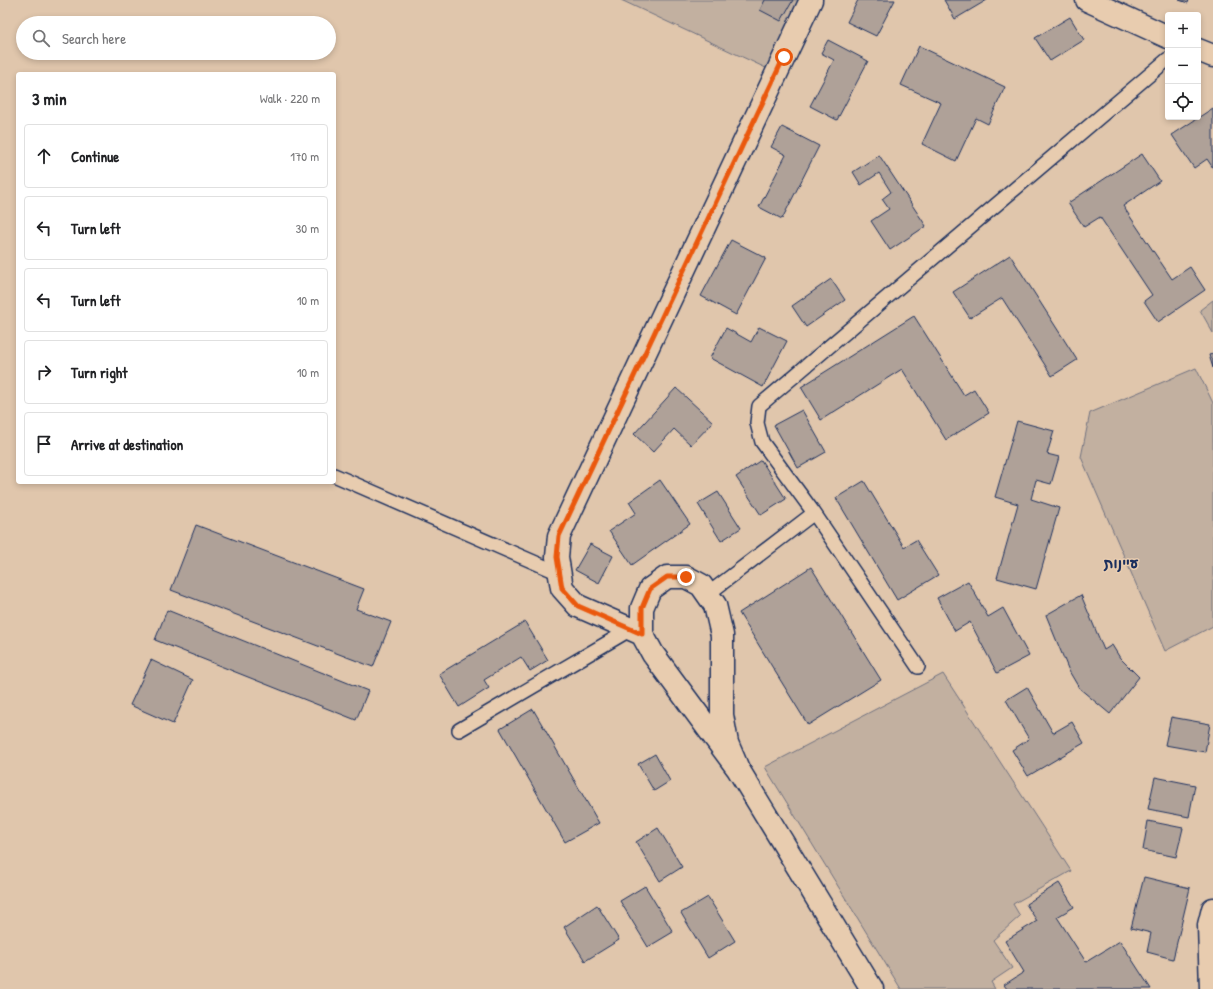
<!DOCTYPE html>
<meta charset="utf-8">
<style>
:root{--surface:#fff;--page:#f2f2f2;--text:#202124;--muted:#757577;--line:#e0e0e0}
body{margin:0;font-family:"Patrick Hand","Playpen Sans Hebrew",sans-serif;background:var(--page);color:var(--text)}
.controls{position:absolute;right:12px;top:12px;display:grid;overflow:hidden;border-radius:4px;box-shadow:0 2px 6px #0003}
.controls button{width:36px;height:36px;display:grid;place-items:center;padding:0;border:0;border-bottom:1px solid var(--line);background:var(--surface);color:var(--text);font:20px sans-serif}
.stop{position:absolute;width:12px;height:12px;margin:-9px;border:3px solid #ea580c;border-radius:50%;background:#fff}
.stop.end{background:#ea580c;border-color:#fff;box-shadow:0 1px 4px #0008}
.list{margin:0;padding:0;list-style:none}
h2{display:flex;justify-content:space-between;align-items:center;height:52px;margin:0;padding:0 16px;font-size:17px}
h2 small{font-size:13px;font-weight:400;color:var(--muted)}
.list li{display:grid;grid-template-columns:26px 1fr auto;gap:12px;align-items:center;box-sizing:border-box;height:64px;margin:0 8px 8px;padding:0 8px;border:1px solid var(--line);border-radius:4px}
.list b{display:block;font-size:15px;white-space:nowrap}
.list em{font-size:13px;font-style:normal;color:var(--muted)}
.icon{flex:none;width:22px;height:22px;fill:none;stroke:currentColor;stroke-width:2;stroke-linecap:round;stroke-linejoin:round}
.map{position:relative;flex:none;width:1213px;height:989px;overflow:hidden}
.search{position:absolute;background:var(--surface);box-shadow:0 2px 6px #0003;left:16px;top:16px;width:320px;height:44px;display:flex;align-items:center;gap:10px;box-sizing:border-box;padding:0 14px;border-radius:22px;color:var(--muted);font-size:15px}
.panel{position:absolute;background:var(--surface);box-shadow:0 2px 6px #0003;left:16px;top:72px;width:320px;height:412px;border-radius:4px}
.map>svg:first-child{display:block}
.green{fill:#c2b0a0;stroke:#6e707f}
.building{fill:#afa198;stroke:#1b2f5e}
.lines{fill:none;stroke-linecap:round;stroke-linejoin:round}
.service-casing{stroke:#1b2f5e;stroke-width:16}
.minor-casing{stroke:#1b2f5e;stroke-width:25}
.service{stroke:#e8ccaf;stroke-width:13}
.minor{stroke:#e8ccaf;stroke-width:22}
.route{stroke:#ea580c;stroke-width:5}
.labels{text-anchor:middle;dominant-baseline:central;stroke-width:3;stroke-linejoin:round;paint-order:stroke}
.quarter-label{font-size:14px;font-weight:bold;fill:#1b2f5e;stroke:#e8ccaf}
</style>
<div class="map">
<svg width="1213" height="989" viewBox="0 0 1213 989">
<rect width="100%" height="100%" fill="#e0c6ac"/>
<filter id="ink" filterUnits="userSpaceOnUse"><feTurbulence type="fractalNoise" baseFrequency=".025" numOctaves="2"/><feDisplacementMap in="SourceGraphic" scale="8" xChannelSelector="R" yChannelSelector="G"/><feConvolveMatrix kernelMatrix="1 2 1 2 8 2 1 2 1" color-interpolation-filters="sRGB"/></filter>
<g filter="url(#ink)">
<path class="green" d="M621,0H801L768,69Z
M1213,300V333L1200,310Z
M1196,368L1213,403V626L1165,651L1081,457L1090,413Z
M943,674L1071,871L1013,904L1020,916L993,940L1012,968L991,982L995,989H901L765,767Z"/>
<path class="building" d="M765,0H793L781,21L760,10Z
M858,0H895L876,36L847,22Z
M944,0H987L955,19Z
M1179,0H1189L1188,3Z
M1070,17L1084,40L1050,61L1035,38Z
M828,40L868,61L837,120L810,106L834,60L821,53Z
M919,46L1005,87L988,124L976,118L956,161L922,144L941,103L901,85Z
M1213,108V168L1207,159L1194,168L1172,135Z
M782,127L819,146L782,219L759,207L786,155L771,147Z
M1142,154L1160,181L1123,206L1172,279L1190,267L1205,290L1158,322L1144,301L1152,295L1100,217L1084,227L1068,203Z
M879,155L926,226L890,250L871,221L889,209L882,199L891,192L879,173L861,185L853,172Z
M731,240L766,258L736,315L701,296Z
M1010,255L1077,360L1052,376L1002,298L970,318L953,292Z
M831,279L845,300L806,327L792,306Z
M914,316L964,395L974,389L989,413L946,440L902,369L821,420L801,387Z
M759,327L787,341L763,387L710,358L726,328L751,342Z
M1213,354V368L1209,355Z
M676,388L713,422L691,445L674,429L653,452L634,434Z
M802,410L826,452L798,468L774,425Z
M1017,421L1054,431L1047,454L1059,457L1051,484L1036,480L1031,499L1059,508L1036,589L997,578L1018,504L995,497Z
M761,460L786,499L761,515L736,477Z
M660,480L690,524L632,565L609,531L636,513L629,502Z
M864,481L904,547L916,540L938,575L897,600L836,498Z
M718,492L741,528L721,541L698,504Z
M196,525L364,589L356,609L391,622L373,667L171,590Z
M590,544L613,556L599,583L575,570Z
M811,567L881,680L808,725L739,613Z
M968,581L988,617L1003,608L1029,656L997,673L970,622L955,631L937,598Z
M1081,595L1104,650L1112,645L1120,658L1139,677L1110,714L1079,688L1069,671L1046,615Z
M167,610L368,691L356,720L155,640Z
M525,622L548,660L530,671L521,657L484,680L489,688L459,707L439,674Z
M151,660L193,680L173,724L130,705Z
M1027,687L1053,733L1072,722L1084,743L1028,776L1012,750L1029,739L1006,700Z
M533,709L599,823L565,842L500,729Z
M1171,717L1210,724L1205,752L1165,745Z
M655,754L670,781L654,791L638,764Z
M1155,777L1195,785L1189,817L1148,809Z
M1148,821L1183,828L1176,857L1143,850Z
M658,828L682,867L660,881L636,842Z
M1144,877L1190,888L1173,959L1147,952L1151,933L1131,928Z
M1059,883L1074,907L1057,917L1086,962L1120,941L1151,989H1007L1004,985L1024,972L1005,941L1037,921L1026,904Z
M645,886L673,932L648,947L620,901Z
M708,897L735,941L708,958L681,913Z
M597,905L619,940L585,961L564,927Z"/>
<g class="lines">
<g class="service-casing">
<path id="service" d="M334,475L559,573
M708,594L814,513
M918,667L814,513L762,442L757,423L759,406L1168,59
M459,730L631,629"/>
</g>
<g class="minor-casing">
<path id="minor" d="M1087,0L1168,37
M1198,50L1213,56
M642,634L578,606L562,588L557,557L559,536L811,0
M738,769L727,743L722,715V635L715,605L701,585L686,577H667L650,589L642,608V634L653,654L738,769L872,989
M1211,989L1209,925L1213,909"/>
</g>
<use href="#service" class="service"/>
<use href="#minor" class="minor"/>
</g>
</g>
<g class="lines" filter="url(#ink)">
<path class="route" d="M686,577H667L650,589L642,608V634L578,606L562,588L557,557L559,536L784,57"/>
</g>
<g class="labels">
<g class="quarter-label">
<text x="1121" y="562">עיינות</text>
</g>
</g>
</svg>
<div class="controls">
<button>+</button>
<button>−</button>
<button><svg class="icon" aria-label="locate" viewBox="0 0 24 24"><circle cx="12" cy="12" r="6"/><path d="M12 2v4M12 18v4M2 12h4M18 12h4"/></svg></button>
</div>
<div class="stop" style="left:784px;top:57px"></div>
<div class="stop end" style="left:686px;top:577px"></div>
<div class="search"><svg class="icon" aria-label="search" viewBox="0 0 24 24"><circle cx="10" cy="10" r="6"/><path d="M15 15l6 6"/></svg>Search here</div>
<section class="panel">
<h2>3 min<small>Walk · 220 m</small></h2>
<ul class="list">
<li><svg class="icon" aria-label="ahead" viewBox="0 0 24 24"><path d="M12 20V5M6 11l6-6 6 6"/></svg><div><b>Continue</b></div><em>170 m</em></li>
<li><svg class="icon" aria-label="left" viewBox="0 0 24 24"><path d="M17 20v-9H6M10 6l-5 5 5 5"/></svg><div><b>Turn left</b></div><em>30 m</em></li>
<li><svg class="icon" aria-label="left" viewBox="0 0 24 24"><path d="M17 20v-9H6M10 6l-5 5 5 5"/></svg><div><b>Turn left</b></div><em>10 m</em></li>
<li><svg class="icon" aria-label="right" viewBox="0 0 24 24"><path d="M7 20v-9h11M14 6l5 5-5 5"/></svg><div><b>Turn right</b></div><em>10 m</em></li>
<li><svg class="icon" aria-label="arrive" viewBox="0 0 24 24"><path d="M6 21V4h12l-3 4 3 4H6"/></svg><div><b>Arrive at destination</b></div></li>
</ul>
</section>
</div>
